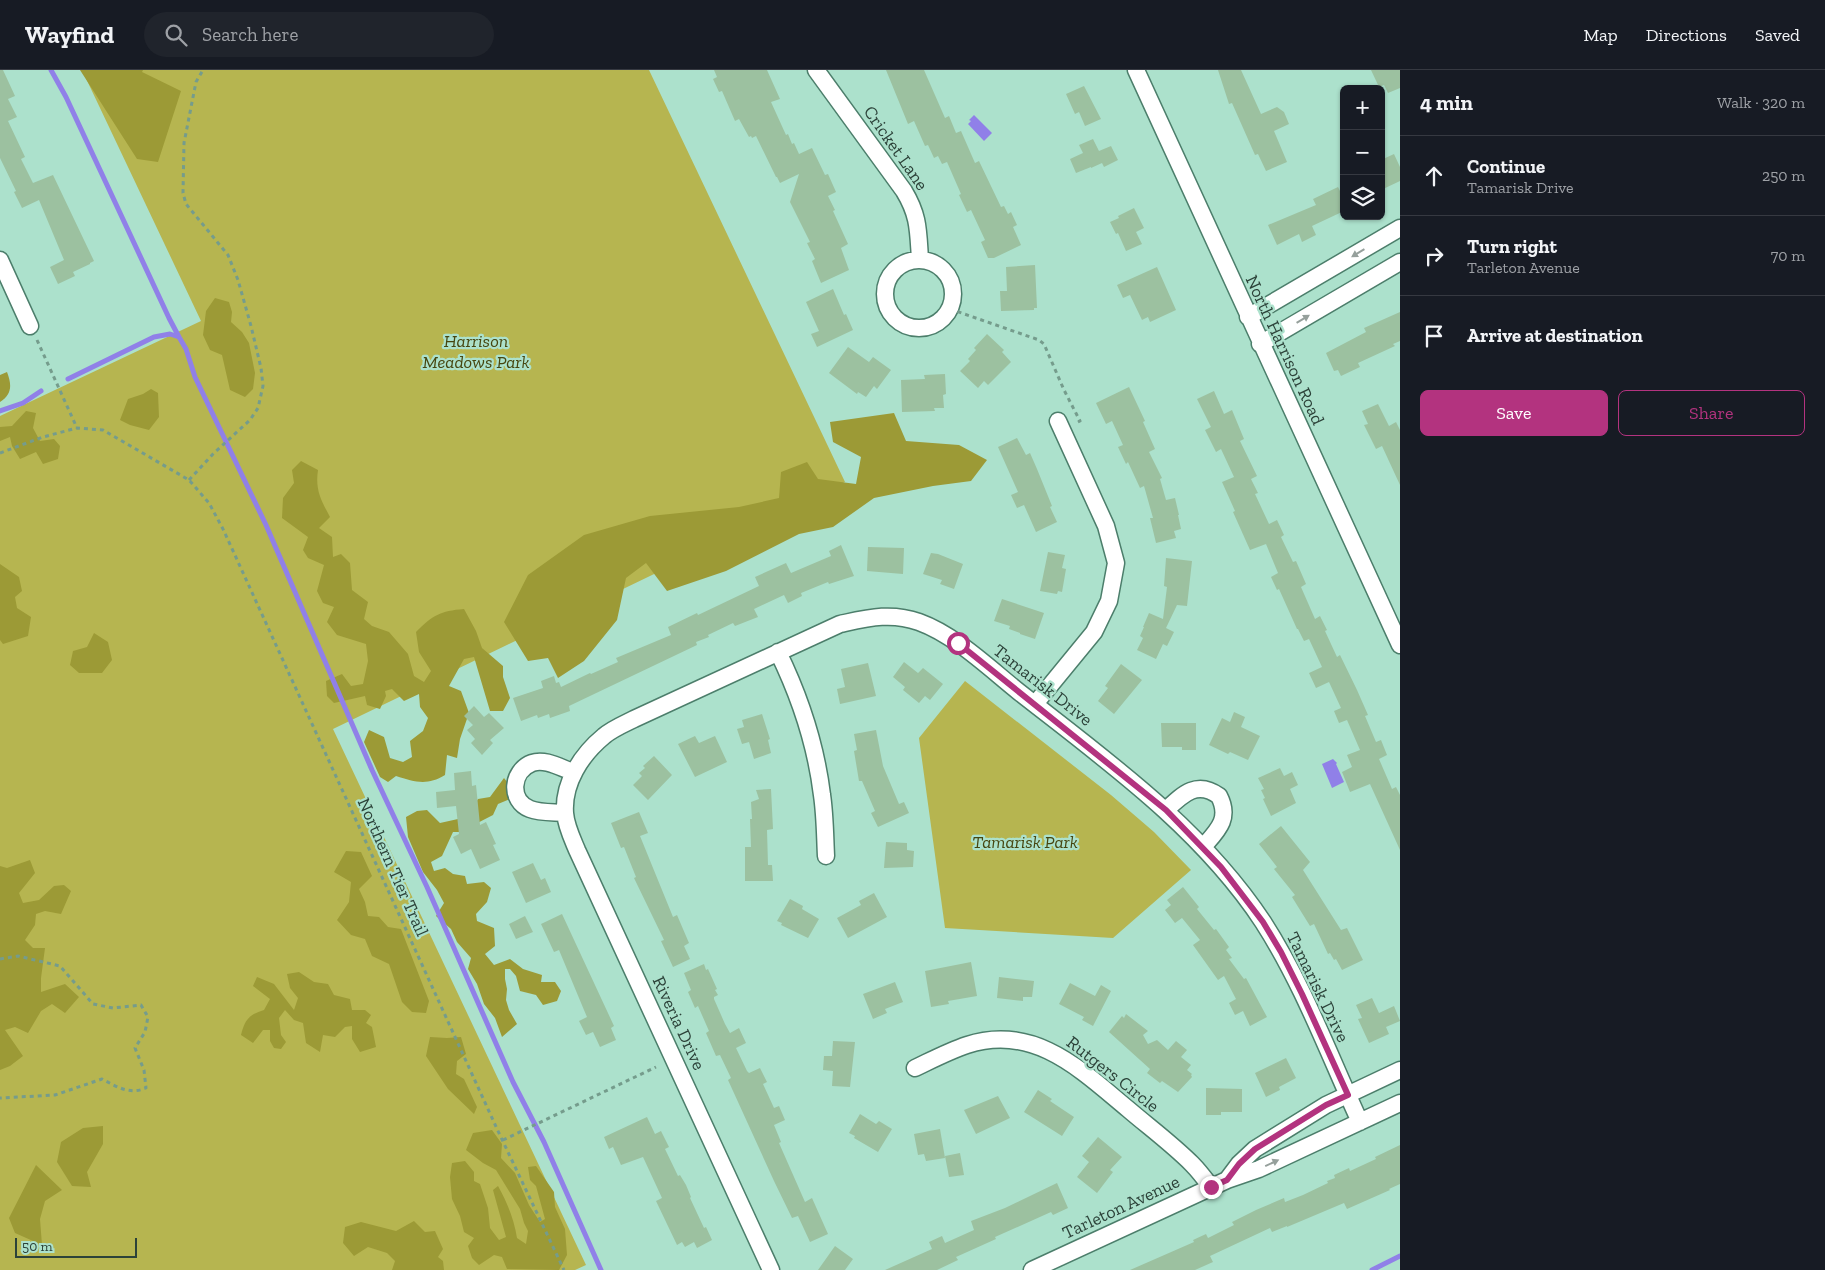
<!DOCTYPE html>
<meta charset="utf-8">
<style>
:root{--surface:#171b24;--page:#20242c;--text:#f1f3f6;--muted:#9ea1a6;--line:#363941;--accent:#b3337f}
body{margin:0;font-family:"Zilla Slab",serif;background:var(--page);color:var(--text)}
.controls{position:absolute;right:15px;top:15px;display:grid;overflow:hidden;border-radius:8px;box-shadow:0 1px 4px #0004}
.controls button{width:45px;height:45px;display:grid;place-items:center;padding:0;border:0;border-bottom:1px solid var(--line);background:var(--surface);color:var(--text);font:25px sans-serif}
.scale{position:absolute;left:15px;bottom:12px;width:122px;box-sizing:border-box;padding-left:5px;border:2px solid #2c4239;border-top:0;font-size:14px;line-height:18px;white-space:nowrap;color:#2c4239;-webkit-text-stroke:4px #ace1cc;paint-order:stroke}
.stop{position:absolute;width:15px;height:15px;margin:-11px;border:4px solid #b3337f;border-radius:50%;background:#fff}
.stop.end{background:#b3337f;border-color:#fff;box-shadow:0 1px 5px #0008}
.list{margin:0;padding:0;list-style:none}
h2{display:flex;justify-content:space-between;align-items:center;height:65px;margin:0;padding:0 20px;font-size:21px}
h2 small{font-size:16px;font-weight:400;color:var(--muted)}
.list li{display:grid;grid-template-columns:32px 1fr auto;gap:15px;align-items:center;box-sizing:border-box;height:80px;padding:0 20px;border-top:1px solid var(--line)}
.list b{display:block;font-size:19px;white-space:nowrap}
.list p{margin:0;font-size:16px;white-space:nowrap;color:var(--muted)}
.list em{font-size:16px;font-style:normal;color:var(--muted)}
.actions{display:flex;gap:10px;padding:15px 20px}
.actions a{flex:1;padding:11px 0;border:1px solid var(--accent);border-radius:8px;text-align:center;font-size:18px;color:var(--accent)}
.actions .main{background:var(--accent);color:#fff}
.icon{flex:none;width:28px;height:28px;fill:none;stroke:currentColor;stroke-width:2;stroke-linecap:round;stroke-linejoin:round}
.map{position:relative;flex:none;width:1400px;height:1200px;overflow:hidden}
header{display:flex;align-items:center;gap:30px;box-sizing:border-box;height:70px;padding:0 25px;background:var(--surface);border-bottom:1px solid var(--line)}
header strong{font-size:24px}
nav{display:flex;gap:28px;margin-inline-start:auto;font-size:18px}
.search{width:350px;height:45px;background:var(--page);display:flex;align-items:center;gap:12px;box-sizing:border-box;padding:0 18px;border-radius:28px;color:var(--muted);font-size:19px}
main{display:flex}
aside{flex:1;background:var(--surface)}
.map>svg:first-child{display:block}
.green{fill:#b6b550}
.forest{fill:#9c9a36}
.water{fill:#9080e8}
.lines{fill:none;stroke-linecap:round;stroke-linejoin:round}
.stream{stroke:#9080e8;stroke-width:5}
.building{fill:#9cc1a0}
.minor-casing{stroke:#4c7e6b;stroke-width:19}
.path{stroke:#759c8c;stroke-width:3;stroke-dasharray:4 4;stroke-linecap:butt}
.minor{stroke:#fff;stroke-width:16}
.oneway{fill:#96a09c}
.route{stroke:#b3337f;stroke-width:6}
.labels{text-anchor:middle;dominant-baseline:central;stroke-width:4.5;stroke-linejoin:round;paint-order:stroke}
.street-label{font-size:18px;fill:#2c4239;stroke:#ace1cc}
.park-label{font-size:18px;font-style:italic;fill:#46450f;stroke:#ace1cc}
</style>
<header>
<strong>Wayfind</strong>
<div class="search"><svg class="icon" aria-label="search" viewBox="0 0 24 24"><circle cx="10" cy="10" r="6"/><path d="M15 15l6 6"/></svg>Search here</div>
<nav><a>Map</a><a>Directions</a><a>Saved</a></nav>
</header>
<main>
<div class="map">
<svg width="1400" height="1200" viewBox="0 0 1400 1200">
<rect width="100%" height="100%" fill="#ace1cc"/>
<path class="green" d="M82,0H649L845,412L333,659L586,1195L575,1200H0V346L201,251Z
M965,611L1111,725L1154,762L1191,800L1113,868L945,858L919,668Z"/>
<path class="forest" d="M80,0H143L142,2L181,21L158,92L137,89Z
M215,228L229,232L232,242L231,252L242,262L249,273L255,303L253,319L245,327L230,320L222,285L210,280L203,265L206,241Z
M7,302C12,315 12,324 0,332V305Z
M151,319L158,323L159,347L149,360L130,355L120,350L128,329L143,324Z
M26,341L36,343L33,358L40,371L54,369L60,376L58,389L43,394L36,382L20,389L12,376L10,367L0,371V357L12,356Z
M894,343L906,371L959,375L987,390L971,411L933,416L874,428L833,457L799,464L726,501L667,521L646,493L626,508L617,550L584,591L558,608L548,588L528,591L504,552L528,505L584,465L650,446L739,437L779,428L781,402L807,392L818,409L856,414L861,387L833,372L830,352Z
M301,391L318,400C315,420 321,430 330,447L319,458L332,467L333,487L341,484L350,493L352,520L368,532L364,549L372,556L389,562L408,584L414,606L424,612L431,601L419,582L416,562C433,545 440,541 464,539L476,561L482,578L503,596V607L510,628L503,641H490L474,587L464,589L449,616L461,621L469,643L460,669L457,688L447,685L445,705C427,716 415,712 396,706L388,712L380,707L364,672L369,660L384,667L390,688L403,692L412,687L410,671L423,661L428,648L420,637L419,624L404,631L392,619L385,621L386,626L380,639L367,635L365,626L334,633L327,626L326,611L342,604L351,616L363,614L368,591L366,574L337,565L327,552L334,537L323,533L317,521L324,495L308,488L303,480L308,467L282,448L283,428L294,413L292,400Z
M0,494L19,507L22,521L15,527L17,538L31,547L28,566L3,574L0,570Z
M94,563L108,572L112,590L102,603H79L70,595L73,581L87,577Z
M504,708L511,717L510,729L498,734L493,745L460,762H453L442,786L431,792L434,801L445,798L453,804L465,806L467,814L484,812L491,818L487,832L476,844L477,851L494,858L495,876L485,884L494,895L510,889L523,899L542,905L541,912H555L561,921L557,931L543,935L536,925L520,921L516,906L510,899H505V909L507,919L506,930L509,940L517,954L502,967L495,948L484,934L477,914L468,899L471,888L457,872L451,859L436,846L444,833L437,820L423,802L408,767L406,747L417,741L427,740L440,753L467,747L478,729L490,727Z
M346,781L361,782L372,806L359,819L365,832L368,846L379,847L388,857L401,859L429,931L426,943L412,942L402,932L389,894L372,886L365,869L351,865L337,850L349,832L351,812L334,802Z
M30,790L35,803L19,823L23,833L39,830L54,816L64,815L71,821L61,844L45,841L36,844L35,855L25,870L33,878H45L41,908V922L65,914L79,927L65,943L52,934L41,941L28,963L15,957L5,960L23,986L10,996L0,1000V796L7,798Z
M299,902L314,912L328,914L334,925L350,929L352,940H365L371,945L366,953L372,957L376,977L360,982L352,969V956L345,957L335,967L323,965L320,982L306,973L303,953L294,950L285,940L279,948L281,965L286,972L281,979L274,978L270,971V960H263L253,973L241,965C245,949 249,945 264,940L270,929L253,916L257,907L274,914L294,940L298,928L290,918L287,904Z
M430,967L447,968L461,967L466,984L457,991L456,1004L464,1009L477,1037L474,1044L448,1019L426,986Z
M103,1056V1074L87,1102L91,1117L72,1116L57,1092L61,1072L83,1058Z
M492,1060L502,1074L501,1088L515,1103L529,1135L540,1152L545,1149L536,1116L530,1110L528,1097L536,1096L554,1122L555,1137L565,1159L567,1185L559,1200L507,1199L502,1187L494,1185L479,1195L472,1188L468,1176L474,1168L464,1162L460,1146L452,1129L450,1107L452,1093L465,1091L474,1102V1111L480,1114L488,1138L490,1158L499,1170L506,1167L493,1120L498,1116C507,1132 514,1149 517,1168L526,1174L528,1161L524,1153L520,1139L496,1100L483,1093L466,1080L473,1063Z
M36,1095L62,1120L45,1131L40,1149L42,1175L15,1163L9,1148Z
M414,1151L425,1162L435,1161L443,1179L438,1187L443,1191L444,1200H392L395,1191L387,1183L368,1177L354,1186L343,1173L345,1157L361,1152L396,1161Z"/>
<path class="water" d="M974,45L992,63L984,71L968,54L971,51L969,50Z
M1333,689L1337,693L1336,694L1344,712L1332,718L1322,694Z"/>
<g class="lines">
<path class="stream" d="M51,0L66,27L169,248L179,267
M68,309L154,267L170,264L179,267L186,279L195,307L266,455L372,700L427,817L513,1012L544,1072L601,1200
M0,341L23,333L41,321
M1372,1200L1400,1186"/>
</g>
<path class="building" d="M0,0H3L15,26L8,29L17,47L8,51L25,87L21,89L33,113L53,105L94,191L90,193V194L73,202L75,206L58,214L50,197L64,190L39,130L22,138L14,122L16,121L0,88Z
M714,0H767L780,29L771,32L786,65L788,64L792,74L794,73L799,84L812,78L825,105L828,104L836,122L828,126L835,140L833,141L848,174L841,178L849,200L821,213L812,191L815,189L807,173L810,172L790,132L799,104L780,113L777,107H776L756,66L752,68L751,66L749,67L739,49L735,51L722,21L719,22L713,9L717,7Z
M886,0H924L945,48L949,46L956,63L961,61L975,93L979,91L1001,137L1004,136L1008,144L1011,142L1017,155L1013,157L1021,175L994,188H988L981,172L985,170L971,140L967,142L959,125L961,124L947,92L942,94L938,86L934,88L928,75L925,76L914,51L908,54Z
M1218,0H1241L1261,44L1277,37L1284,42L1289,54L1274,61L1287,92L1266,101L1258,84L1255,85L1232,33L1229,34Z
M1371,0H1400V18L1388,23L1384,15L1379,17Z
M1084,16L1101,49L1085,56L1079,42L1075,44L1066,24Z
M1093,69L1099,81L1111,76L1118,90L1104,97L1102,93L1091,98V97L1076,103L1070,89L1083,83L1079,75Z
M1394,84L1400,97V111L1381,120V90Z
M1338,117L1340,121L1344,119V141L1312,156L1316,165L1302,172L1299,164L1277,175L1268,155L1316,135L1313,129Z
M1134,138L1144,158L1136,162L1142,174L1126,181L1118,163L1116,164L1110,152L1119,148L1118,146Z
M1035,195L1037,238H1034V240L1001,241L1000,221H1007L1006,197Z
M1157,197L1176,240L1150,252L1148,247L1142,250L1130,225L1123,228L1117,215Z
M833,219L844,245L846,244L853,260L817,277L811,264L819,261L806,232Z
M1400,242V271L1393,274L1395,276L1358,293L1360,297L1341,306L1338,300L1334,301L1326,283L1366,262L1364,258Z
M987,264L1004,280L1002,282L1011,292L988,315L984,311L978,318L960,301L970,291L968,289L976,280L974,278Z
M848,277L869,292L873,287L891,300L877,319L874,316L866,327L858,322L857,324L829,303Z
M945,304L946,324L943,325L944,338H934L935,341L902,342L901,310L925,309L924,305Z
M1129,317L1145,351L1143,352L1155,379L1149,382L1162,408L1160,409L1166,430L1175,428L1179,445H1178L1181,459L1174,461L1176,468L1156,473L1150,448H1153L1144,416L1140,418L1128,392L1126,394L1118,377L1123,375L1112,351L1106,354L1096,333Z
M1214,321L1224,344L1232,340L1244,369L1240,371L1257,406L1251,409L1258,423L1255,424L1269,454L1277,450L1284,465L1281,467L1293,492L1296,491L1306,514L1301,517L1315,549L1320,546L1327,560L1325,561L1337,587L1340,585L1357,620L1368,645L1365,646L1376,672L1381,670L1387,685L1379,689L1392,719L1396,717L1400,725V780L1370,714L1350,722L1342,702L1352,697L1347,685L1360,680L1347,650L1339,653L1334,641L1341,638L1329,612L1316,618L1309,603L1322,597L1309,569L1304,571L1298,559H1297L1279,519L1277,520L1271,507L1278,503L1266,474L1250,480L1233,442L1235,441L1222,412L1234,407L1221,379L1216,382L1205,360L1211,357L1197,329Z
M1378,334L1389,356L1396,352L1400,360V415L1382,376L1376,379L1364,355L1368,354L1362,341Z
M1017,368L1026,385L1030,383L1037,399L1052,436L1050,437L1057,452L1036,462L1024,435L1017,438L1011,425L1018,422L998,377Z
M841,475L854,506L829,514L828,512L801,523L802,526L788,533L784,525L754,539L758,547L735,556L733,553L708,565L709,567L696,572L697,575L569,636L570,641L550,648L549,644L538,648L537,645L521,651L513,628L543,618L541,611L554,606L556,613L559,612L561,617L590,603L591,604L618,592L616,588L671,565L668,557L697,543L698,545L759,516L755,507L786,493L791,503L831,486L829,481Z
M868,477L904,478L903,504L867,501Z
M1048,482L1065,485L1062,498L1066,499L1062,522L1058,521L1057,524L1040,521Z
M931,483L938,484L963,494L954,519L940,514L942,510L923,504Z
M1166,488L1192,491L1187,536L1177,535L1166,558L1174,562L1167,576L1163,574L1156,589L1137,580L1143,568L1140,566L1144,557H1143L1149,543L1163,549L1167,517L1164,516Z
M1002,529L1044,543L1035,569L1020,564V563L1009,559L1010,556L994,551Z
M904,592L918,603L923,598L943,614L930,630L925,626L919,633L903,620L905,617L893,607Z
M868,593L876,626L840,634L837,619L845,617L841,599Z
M1121,594L1142,610L1114,644L1098,631L1108,618L1105,616Z
M474,636L484,647L489,643L504,658L490,670L493,673L482,685L471,673L475,669L467,660L473,655L464,646Z
M1234,642L1245,647L1241,657L1260,666L1248,690L1230,682L1228,684L1209,675L1222,648L1230,652Z
M762,644L770,669L768,670L771,683L754,689L749,672L742,674L737,659L744,657L742,650Z
M1161,653H1196V680H1182V677H1162Z
M876,660L883,696L899,734L904,732L909,743L878,757L871,743L875,741L862,711H859L854,681L857,680L854,664Z
M695,666L699,673L715,666L727,692L695,707L678,674Z
M654,686L672,705L648,730L633,715L642,706L639,703L645,698L643,696Z
M1280,698L1284,706L1292,702L1298,715L1290,719L1296,733L1271,746L1263,729L1265,728L1261,720L1264,719L1258,708Z
M471,701L472,716L476,715L480,755L486,752L496,774L493,775L500,790L480,799L471,779L461,784L453,767L459,764L456,736L437,738L436,722L455,720L454,703Z
M771,719L773,759L767,760L768,795H772L773,811H745V777H751L750,749H752L751,732L759,729L756,720Z
M639,742L648,763L640,766L673,847L677,845L689,873L684,876L690,889L673,897L661,871L664,870L634,808L636,807L624,777L621,778L611,753Z
M1281,756L1310,792L1303,800L1341,860L1347,858L1363,890L1342,900L1336,889L1334,890L1330,883L1328,884L1314,854L1310,856L1292,827L1295,825L1274,799L1277,797L1259,774Z
M886,772L907,773V780L914,781L913,797L884,798Z
M533,793L541,810L545,808L551,822L526,833L512,802Z
M1183,817L1199,837L1197,839L1214,860L1216,859L1229,877L1226,880L1232,888L1229,889L1244,909L1246,908L1267,947L1250,956L1243,941L1235,945L1229,933L1236,929L1224,906L1218,910L1193,875L1200,870L1182,848L1175,853L1165,840L1171,835L1167,830Z
M874,823L887,847L848,868L837,848L861,835L859,831Z
M790,829L803,836L802,839L819,849L808,868L781,855L782,853L777,851Z
M562,844L614,956L611,958L616,970L600,977L593,962L586,965L579,951L587,947L584,940L559,880L554,882L541,854Z
M525,846L533,862L516,869L509,854Z
M971,892L977,926L948,931L949,934L931,937L925,901Z
M704,894L706,900L708,899L717,919L715,920L718,925L714,927V929L725,954L730,963L739,958L746,973L736,978L747,1001L749,1003L760,998L767,1012L763,1014L774,1038L779,1036L785,1050L774,1055L781,1072L779,1073L805,1132L812,1128L828,1164L810,1172L798,1146L792,1148L774,1111L728,1010L731,1008L720,985L716,986L706,963L709,961L698,936L695,938L688,922L691,920L684,903Z
M999,907L1034,911L1032,927H1023V931L997,928Z
M895,912L903,932L885,939L887,943L873,949L863,924Z
M1070,913L1095,926L1101,915L1111,921L1093,956L1082,950L1084,947L1059,934Z
M1372,928L1379,943L1394,936L1400,951L1386,957L1389,964L1369,973L1358,949L1362,948L1356,935Z
M1126,944L1148,961L1143,965L1148,974L1157,970L1168,980L1176,971L1187,980L1181,987L1191,995L1187,1000L1192,1004L1191,1005L1192,1007L1178,1022L1162,1011L1160,1013L1147,1003L1150,999L1109,962L1122,946L1124,948Z
M833,971L855,972L850,1017L832,1016L833,1001L823,1000L824,986H832Z
M1286,988L1296,1008L1279,1017L1280,1020L1266,1027L1255,1003Z
M1206,1018L1242,1019V1042H1221V1045H1206Z
M1038,1020L1052,1029L1050,1031L1074,1047L1062,1066L1024,1042Z
M998,1026L1010,1048L976,1064L964,1040Z
M860,1044L876,1054L879,1051L892,1059L878,1082L854,1068L855,1066L849,1063Z
M647,1047L655,1064L661,1061L669,1077L665,1079L678,1106L680,1105L686,1115L691,1127L690,1128L704,1158L706,1157L712,1170L697,1178L694,1172L685,1177L682,1172L677,1175L656,1131L662,1128L643,1087L621,1095L613,1077L609,1079L604,1067Z
M940,1059L945,1088L926,1091L924,1084L918,1085L914,1064Z
M1098,1067L1122,1087L1110,1100L1113,1102L1097,1123L1077,1107L1089,1092L1082,1086Z
M1400,1075V1114L1389,1119L1390,1120L1347,1139L1344,1133L1287,1157V1156L1272,1162L1270,1158L1210,1186L1213,1192L1195,1200H1130L1194,1172L1193,1170L1206,1164L1208,1168L1234,1155L1232,1152L1256,1140L1284,1128L1285,1132L1303,1125L1328,1113L1327,1111L1335,1108L1334,1105L1349,1098L1350,1101L1376,1089L1375,1087Z
M960,1083L964,1105L949,1107L945,1086Z
M1057,1113L1068,1138L1053,1145L1051,1142L995,1167L996,1169L956,1187L958,1190L937,1200H885L932,1179L929,1172L942,1166L945,1173L974,1160L971,1151L1005,1138Z
M835,1176L853,1189L845,1200H818Z"/>
<g class="lines">
<g class="minor-casing">
<path id="minor" d="M816,0L904,121C919,146 918,160 920,189
M1136,0L1400,575
M885 224a34 34 0 1 1 68 0a34 34 0 1 1-68 0Z
M0,190L30,256
M1248,247L1400,158
M1260,274L1400,192
M778,582C800,627 816,676 822,725C825,745 825,766 826,786
M1035,634L1094,562L1109,531L1116,493L1106,456L1058,351
M1166,740C1183,724 1197,710 1219,726C1231,749 1217,761 1203,777
M565,743C554,742 540,743 530,739C509,731 511,701 532,693C545,688 561,698 573,702
M915,998C932,990 949,981 967,975C1034,953 1081,1000 1128,1039C1149,1057 1172,1074 1192,1094C1199,1101 1205,1109 1211,1117
M1227,1110L1239,1094L1255,1079L1326,1035L1400,1000
M771,1200L577,780C572,768 566,756 565,743C563,713 581,685 604,666C612,659 624,654 634,649L840,554C868,548 891,542 919,552C955,565 989,598 1019,622C1107,691 1201,758 1263,852C1303,914 1329,985 1360,1052
M1032,1200L1227,1110L1259,1099L1400,1033"/>
</g>
<path class="path" d="M950,239L1039,270L1044,274L1064,320L1080,351L1076,353
M37,270L77,358
M0,383L43,367L77,358L103,360L189,410L209,433L223,459L498,1061L564,1200
M189,410L213,384L250,350L258,338L263,316L261,298L251,256L238,210L228,185L186,134L183,123L184,73L196,12L203,0
M0,889L18,886L60,896L93,934L113,938L141,935L148,947L145,962L135,978L144,1000L146,1018C130,1025 117,1017 102,1009L55,1025L0,1028
M503,1070L656,997"/>
<use href="#minor" class="minor"/>
</g>
<defs><path id="oneway-solid" d="M-6-.8H1V-3.2L6.5 0L1 3.2V.8H-6Z" transform="scale(1.25)"/></defs>
<g class="oneway">
<use href="#oneway-solid" transform="translate(1358 183) rotate(149)"/>
<use href="#oneway-solid" transform="translate(1303 249) rotate(-31)"/>
<use href="#oneway-solid" transform="translate(1272 1093) rotate(-25)"/>
</g>
<g class="lines">
<path class="route" d="M958,573L1166,740L1221,797L1263,852L1281,882L1302,924L1348,1025L1326,1035L1255,1079L1239,1094L1227,1110L1211,1117"/>
</g>
<g class="labels">
<g class="street-label">
<text transform="translate(896 78) rotate(55)">Cricket Lane</text>
<text transform="translate(1285 280) rotate(65)">North Harrison Road</text>
<text transform="translate(1043 615) rotate(38)">Tamarisk Drive</text>
<text transform="translate(393 797) rotate(66)">Northern Tier Trail</text>
<text transform="translate(1318 917) rotate(64)">Tamarisk Drive</text>
<text transform="translate(679 953) rotate(65)">Riveria Drive</text>
<text transform="translate(1113 1004) rotate(38)">Rutgers Circle</text>
<text transform="translate(1121 1137) rotate(-25)">Tarleton Avenue</text>
</g>
<g class="park-label">
<text x="476" y="271">Harrison<tspan x="476" dy="21">Meadows Park</tspan></text>
<text x="1025" y="772">Tamarisk Park</text>
</g>
</g>
</svg>
<div class="controls">
<button>+</button>
<button>−</button>
<button><svg class="icon" aria-label="layers" viewBox="0 0 24 24"><path d="M12 4l9 5-9 5-9-5zM3 14l9 5 9-5"/></svg></button>
</div>
<div class="scale">50 m</div>
<div class="stop" style="left:958px;top:573px"></div>
<div class="stop end" style="left:1211px;top:1117px"></div>
</div>
<aside>
<h2>4 min<small>Walk · 320 m</small></h2>
<ul class="list">
<li><svg class="icon" aria-label="ahead" viewBox="0 0 24 24"><path d="M12 20V5M6 11l6-6 6 6"/></svg><div><b>Continue</b><p>Tamarisk Drive</p></div><em>250 m</em></li>
<li><svg class="icon" aria-label="right" viewBox="0 0 24 24"><path d="M7 20v-9h11M14 6l5 5-5 5"/></svg><div><b>Turn right</b><p>Tarleton Avenue</p></div><em>70 m</em></li>
<li><svg class="icon" aria-label="arrive" viewBox="0 0 24 24"><path d="M6 21V4h12l-3 4 3 4H6"/></svg><div><b>Arrive at destination</b></div></li>
</ul>
<div class="actions"><a class="main">Save</a><a>Share</a></div>
</aside>
</main>
